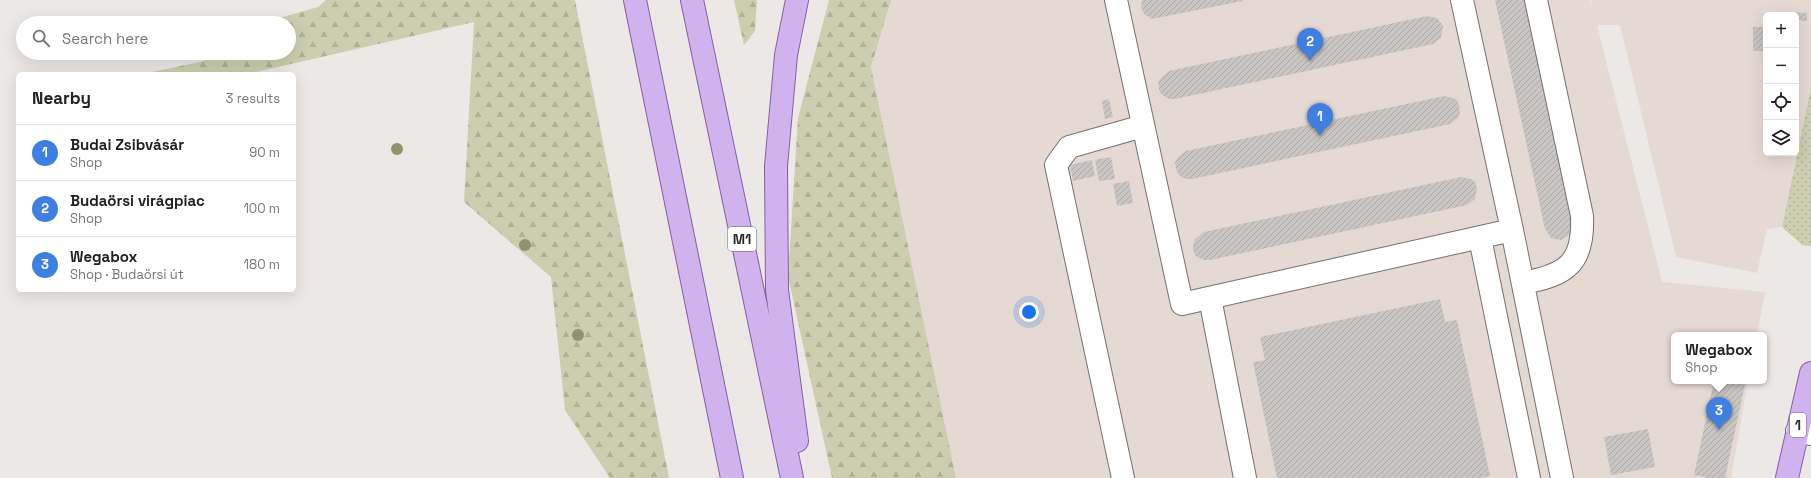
<!DOCTYPE html>
<meta charset="utf-8">
<style>
:root{--surface:#fff;--page:#f2f2f2;--text:#202124;--muted:#757577;--line:#e0e0e0;--accent:#db2777}
body{margin:0;font-family:"Space Grotesk",sans-serif;background:var(--page);color:var(--text)}
.controls{position:absolute;right:12px;top:12px;display:grid;overflow:hidden;border-radius:6px;box-shadow:0 4px 16px #0002}
.controls button{width:36px;height:36px;display:grid;place-items:center;padding:0;border:0;border-bottom:1px solid var(--line);background:var(--surface);color:var(--text);font:20px sans-serif}
.you{position:absolute;left:1029px;top:312px;width:14px;height:14px;margin:-10px;border:3px solid #fff;border-radius:50%;background:#1a73e8;box-shadow:0 0 0 6px #1a73e833}
.badge{display:grid;place-items:center;width:26px;height:26px;border-radius:50%;background:var(--accent);color:#fff;font-size:13px;font-weight:700}
.pin{position:absolute;translate:-50% -33px;filter:drop-shadow(0 1px 2px #0008)}
.pin::after{content:'';position:absolute;top:21px;width:14px;height:12px;background:inherit;clip-path:polygon(0 0,100% 0,50% 100%)}
.popup{position:absolute;left:1671px;top:332px;width:96px;height:52px;box-sizing:border-box;display:grid;place-content:center;border-radius:6px;background:var(--surface);filter:drop-shadow(0 1px 3px #0005);font-size:13px;white-space:nowrap;color:var(--muted)}
.popup b{font-size:15px;color:var(--text)}
.popup::after{content:'';position:absolute;left:50%;top:100%;margin-left:-8px;border:8px solid transparent;border-top-color:var(--surface)}
.list{margin:0;padding:0;list-style:none}
h2{display:flex;justify-content:space-between;align-items:center;height:52px;margin:0;padding:0 16px;font-size:17px}
h2 small{font-size:13px;font-weight:400;color:var(--muted)}
.list li{display:grid;grid-template-columns:26px 1fr auto;gap:12px;align-items:center;box-sizing:border-box;height:56px;padding:0 16px;border-top:1px solid var(--line)}
.list b{display:block;font-size:15px;white-space:nowrap}
.list p{margin:0;font-size:13px;white-space:nowrap;color:var(--muted)}
.list em{font-size:13px;font-style:normal;color:var(--muted)}
.icon{flex:none;width:22px;height:22px;fill:none;stroke:currentColor;stroke-width:2;stroke-linecap:round;stroke-linejoin:round}
.map{position:relative;flex:none;width:1811px;height:478px;overflow:hidden}
.search{position:absolute;background:var(--surface);box-shadow:0 4px 16px #0002;left:16px;top:16px;width:280px;height:44px;display:flex;align-items:center;gap:10px;box-sizing:border-box;padding:0 14px;border-radius:22px;color:var(--muted);font-size:15px}
.panel{position:absolute;background:var(--surface);box-shadow:0 4px 16px #0002;left:16px;top:72px;width:280px;height:220px;border-radius:6px}
.map>svg:first-child{display:block}
.built{fill:#e5d9d4;fill-rule:evenodd}
.grass{fill:url(#grass-dots)}
.forest{fill:url(#forest-firs)}
.building{fill:url(#building-hatch)}
.lines{fill:none;stroke-linecap:round;stroke-linejoin:round}
.minor-casing{stroke:#74716f;stroke-width:24}
.major-casing{stroke:#8260a2;stroke-width:24}
.minor{stroke:#fff;stroke-width:22}
.major{stroke:#d0b2ee;stroke-width:22}
.tree{fill:#92916d}
.labels{text-anchor:middle;dominant-baseline:central;stroke-width:3.5;stroke-linejoin:round;paint-order:stroke}
.shield{fill:#fff;stroke:#6b6968;stroke-width:1}
.shield-label{font-size:14px;font-weight:bold;fill:#2b2928}
</style>
<div class="map">
<svg width="1811" height="478" viewBox="0 0 1811 478">
<defs>
<pattern id="grass-dots" width="8" height="8" patternUnits="userSpaceOnUse"><rect width="8" height="8" fill="#ccceaf"/><path d="M2 2h.1M6 6h.1" fill="none" stroke="#afb197" stroke-width="1.8" stroke-linecap="round"/></pattern>
<pattern id="forest-firs" width="22" height="20" patternUnits="userSpaceOnUse"><rect width="22" height="20" fill="#ccceaf"/><path d="M5 1l3.5 6h-7zM16 11l3.5 6h-7z" fill="#afb197"/></pattern>
<pattern id="building-hatch" width="6" height="6" patternUnits="userSpaceOnUse"><rect width="6" height="6" fill="#c9c5c3"/><path d="M-1 1l2-2M0 6l6-6M5 7l2-2" fill="none" stroke="#ada9a8"/></pattern>
</defs>
<rect width="100%" height="100%" fill="#ece8e6"/>
<path class="built" d="M891,0H1590L1594,14L1591,0H1811V87L1782,227L1767,229L1757,273L1676,257L1620,25H1597L1662,282L1765,292L1757,335H1674V381H1748L1731,478H956L871,67ZM1766,15H1796V153H1766Z"/>
<path class="grass" d="M1811,87V246L1802,245L1782,227Z"/>
<path class="forest" d="M326,0H575L669,478H610L565,410L551,277L464,202L474,22L248,74H143L204,61L212,53H289V23H262L318,7Z
M734,0H757L755,31L744,45Z
M829,0H891L871,67L956,478H832L788,276L798,118Z"/>
<path class="building" d="M1142,0H1242V1L1152,19L1144,14L1141,8Z
M1495,0H1525L1573,224L1571,234L1561,240L1551,238L1545,229Z
M1780,12L1807,13V21L1796,20V15H1779Z
M1427,16L1437,18L1443,26L1441,38L1433,44L1175,99H1169L1161,94L1159,89L1158,82L1161,78L1169,71Z
M1753,27H1766V51H1753Z
M1444,96L1453,98L1458,101L1459,106L1460,112L1458,118L1450,124L1192,179H1186L1182,177L1178,174L1176,169L1175,162L1178,157L1186,151Z
M1109,99L1113,117L1105,119L1102,101Z
M1111,157L1115,179L1099,181L1095,160Z
M1092,160L1095,176L1073,181L1070,165Z
M1461,177L1471,179L1475,182L1477,188L1475,199L1467,205L1210,260H1204L1199,258L1195,255L1193,250V244L1195,239L1204,232Z
M1129,181L1133,203L1117,206L1113,184Z
M1440,299L1445,322L1457,320L1490,476L1481,478H1277L1253,362L1265,360L1260,337Z
M1714,381H1730L1745,384L1725,478H1708L1694,475Z
M1648,429L1655,467L1611,475L1604,437Z"/>
<g class="lines">
<g class="minor-casing">
<path id="minor" d="M1116,0L1182,304L1512,230
M1462,0L1512,230L1562,478
M1480,238L1529,478
M1523,283C1567,275 1584,263 1582,216L1536,0
M1210,298L1245,478
M1797,431L1811,434
M1123,478L1056,165L1069,147L1143,126"/>
</g>
<g class="major-casing">
<path id="major" d="M635,0L732,478
M692,0L792,478
M797,441L777,290L776,166L786,55L797,0
M1787,478L1811,373"/>
</g>
<use href="#minor" class="minor"/>
<use href="#major" class="major"/>
</g>
<g class="tree">
<circle cx="397" cy="149" r="6"/>
<circle cx="525" cy="245" r="6"/>
<circle cx="578" cy="335" r="6"/>
</g>
<g class="labels">
<g class="shield">
<rect x="728" y="227" width="28" height="24" rx="3"/>
<rect x="1790" y="413" width="16" height="24" rx="3"/>
</g>
<g class="shield-label">
<text x="742" y="239">M1</text>
<text x="1798" y="425">1</text>
</g>
</g>
</svg>
<div class="controls">
<button>+</button>
<button>−</button>
<button><svg class="icon" aria-label="locate" viewBox="0 0 24 24"><circle cx="12" cy="12" r="6"/><path d="M12 2v4M12 18v4M2 12h4M18 12h4"/></svg></button>
<button><svg class="icon" aria-label="layers" viewBox="0 0 24 24"><path d="M12 4l9 5-9 5-9-5zM3 14l9 5 9-5"/></svg></button>
</div>
<div class="you"></div>
<div class="pin badge" style="left:1320px;top:136px;background:#3f7fe0">1</div>
<div class="pin badge" style="left:1310px;top:61px;background:#3f7fe0">2</div>
<div class="pin badge" style="left:1719px;top:430px;background:#3f7fe0">3</div>
<div class="popup"><b>Wegabox</b>Shop</div>
<div class="search"><svg class="icon" aria-label="search" viewBox="0 0 24 24"><circle cx="10" cy="10" r="6"/><path d="M15 15l6 6"/></svg>Search here</div>
<section class="panel">
<h2>Nearby<small>3 results</small></h2>
<ul class="list">
<li><span class="badge" style="background:#3f7fe0">1</span><div><b>Budai Zsibvásár</b><p>Shop</p></div><em>90 m</em></li>
<li><span class="badge" style="background:#3f7fe0">2</span><div><b>Budaörsi virágpiac</b><p>Shop</p></div><em>100 m</em></li>
<li><span class="badge" style="background:#3f7fe0">3</span><div><b>Wegabox</b><p>Shop · Budaörsi út</p></div><em>180 m</em></li>
</ul>
</section>
</div>
